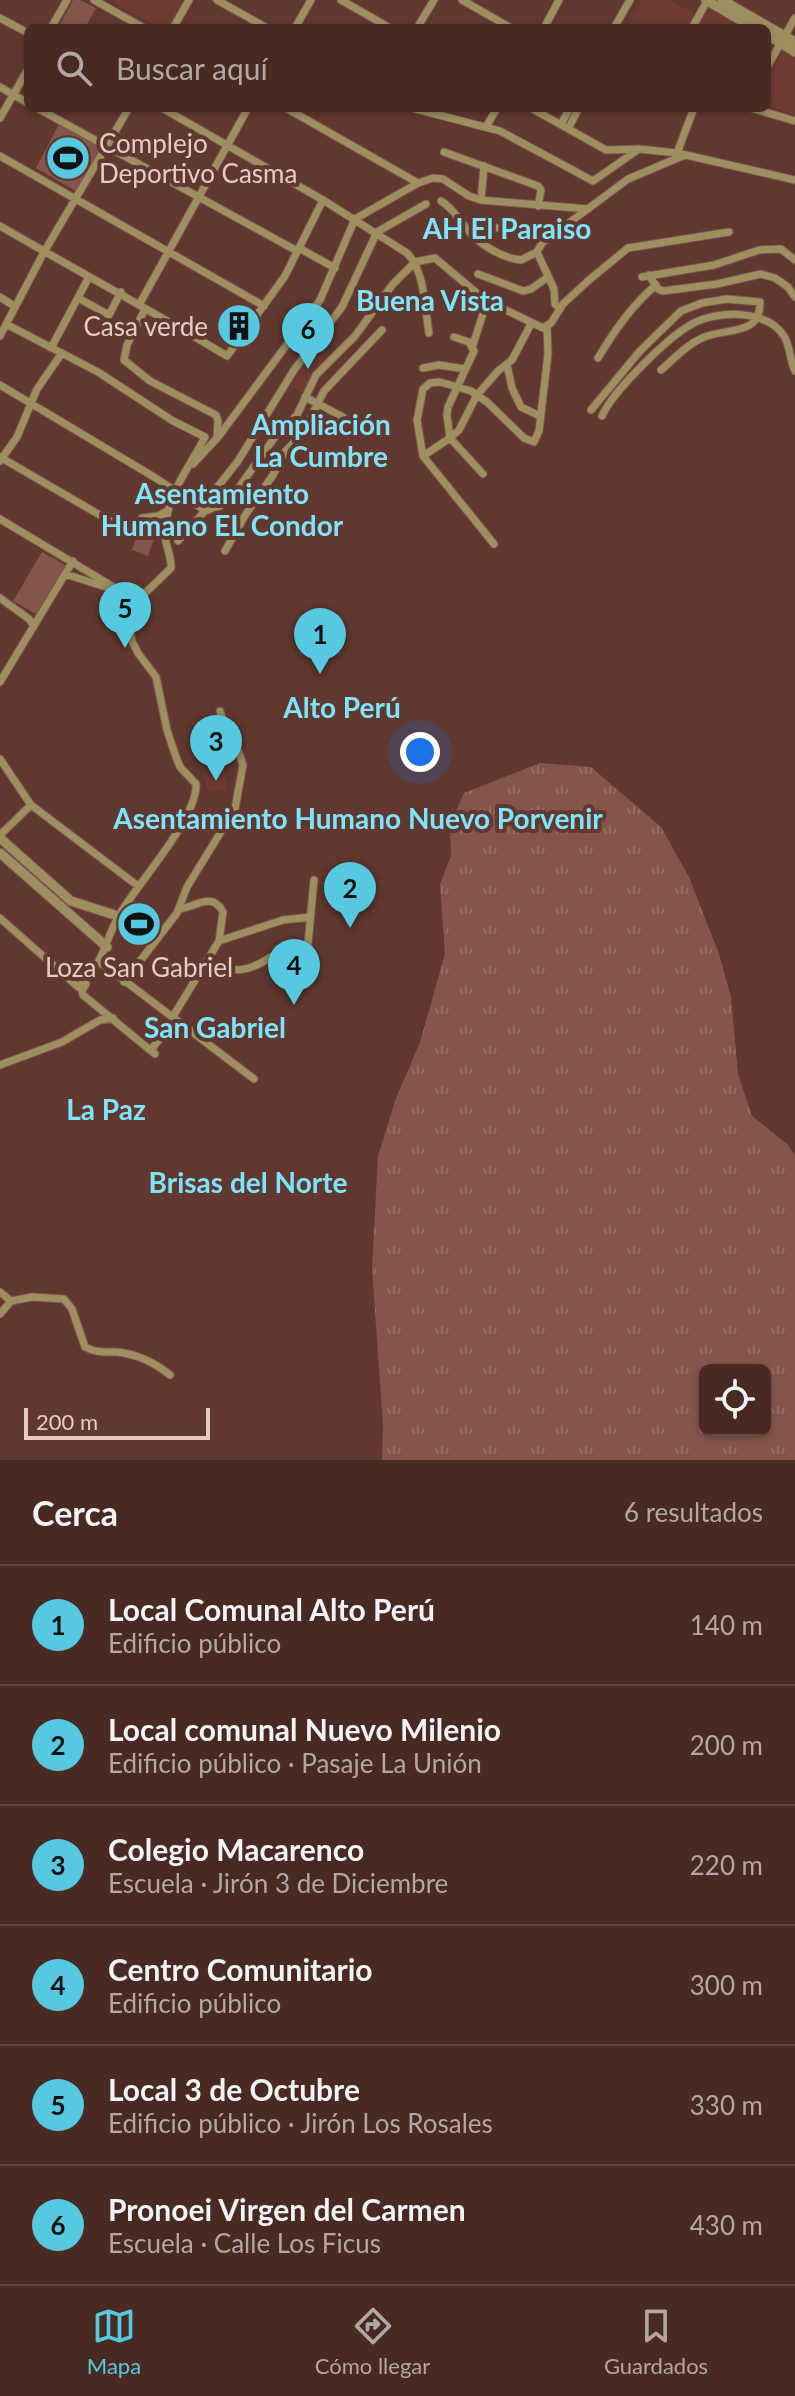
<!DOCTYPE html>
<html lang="es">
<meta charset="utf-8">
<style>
:root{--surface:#492a23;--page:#533630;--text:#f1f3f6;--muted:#b1a7a6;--line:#614641;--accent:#56c9e0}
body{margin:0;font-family:Lato,sans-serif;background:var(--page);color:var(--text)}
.controls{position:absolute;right:24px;bottom:24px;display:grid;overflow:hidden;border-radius:12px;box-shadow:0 2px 6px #0004}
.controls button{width:72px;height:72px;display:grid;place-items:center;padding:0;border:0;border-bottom:2px solid var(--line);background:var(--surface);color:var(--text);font:40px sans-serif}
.scale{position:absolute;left:24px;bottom:20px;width:186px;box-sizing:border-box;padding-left:8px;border:4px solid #e6cbc5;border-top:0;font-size:22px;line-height:28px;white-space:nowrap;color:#e6cbc5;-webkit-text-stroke:6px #61382f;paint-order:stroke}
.you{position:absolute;left:420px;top:752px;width:28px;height:28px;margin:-20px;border:6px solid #fff;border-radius:50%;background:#1a73e8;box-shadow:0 0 0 12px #1a73e833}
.badge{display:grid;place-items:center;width:52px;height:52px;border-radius:50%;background:var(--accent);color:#111;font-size:26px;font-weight:700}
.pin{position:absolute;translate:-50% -66px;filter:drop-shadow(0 2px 4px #0008)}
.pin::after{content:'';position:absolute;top:42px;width:28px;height:24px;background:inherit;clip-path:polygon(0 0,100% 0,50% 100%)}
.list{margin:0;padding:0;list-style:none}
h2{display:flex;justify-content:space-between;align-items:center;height:104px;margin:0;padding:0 32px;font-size:34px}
h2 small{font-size:26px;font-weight:400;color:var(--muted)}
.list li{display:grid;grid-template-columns:52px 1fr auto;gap:24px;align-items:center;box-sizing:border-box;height:120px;padding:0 32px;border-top:2px solid var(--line)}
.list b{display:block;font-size:30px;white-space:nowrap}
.list p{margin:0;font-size:26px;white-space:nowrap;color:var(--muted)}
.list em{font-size:26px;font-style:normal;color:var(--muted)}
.icon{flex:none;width:44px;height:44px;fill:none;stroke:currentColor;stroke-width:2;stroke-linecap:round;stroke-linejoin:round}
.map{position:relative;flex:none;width:795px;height:1460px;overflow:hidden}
.search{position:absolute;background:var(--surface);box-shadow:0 2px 6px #0004;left:24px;right:24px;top:24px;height:88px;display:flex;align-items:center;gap:20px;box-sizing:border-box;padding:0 28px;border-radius:12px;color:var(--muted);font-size:30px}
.sheet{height:824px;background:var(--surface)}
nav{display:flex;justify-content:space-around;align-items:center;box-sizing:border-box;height:112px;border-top:2px solid var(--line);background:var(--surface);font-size:22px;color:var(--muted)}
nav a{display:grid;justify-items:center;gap:4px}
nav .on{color:var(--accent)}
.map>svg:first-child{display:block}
.built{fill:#6d3b31}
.grass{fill:url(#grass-tufts);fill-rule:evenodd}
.green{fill:#84554b}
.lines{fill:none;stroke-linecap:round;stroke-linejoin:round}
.minor-casing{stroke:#7c554d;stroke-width:9}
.tertiary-casing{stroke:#7c554d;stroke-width:11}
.minor{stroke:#9d8f60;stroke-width:7}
.tertiary{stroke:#9d8f60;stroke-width:9}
.labels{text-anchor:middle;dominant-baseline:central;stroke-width:8;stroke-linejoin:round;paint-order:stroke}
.poi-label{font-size:26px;fill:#e6cbc5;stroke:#61382f;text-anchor:start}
.neighbourhood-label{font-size:28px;font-weight:bold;fill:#7ee4fa;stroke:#61382f}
</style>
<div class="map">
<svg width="795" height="1460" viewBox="0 0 795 1460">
<defs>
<pattern id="grass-tufts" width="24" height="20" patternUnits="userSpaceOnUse" patternTransform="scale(2)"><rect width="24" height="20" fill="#84554b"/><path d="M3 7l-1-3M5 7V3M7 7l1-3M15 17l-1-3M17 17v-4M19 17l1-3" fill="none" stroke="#956c63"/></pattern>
</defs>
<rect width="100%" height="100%" fill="#61382f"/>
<path class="built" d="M117,0H185L168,28H161L115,3Z
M642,0H670L695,14L688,28H628Z
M709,7L747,28H697Z
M783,49L795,55V115L767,106V79Z
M316,347L330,357L314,375L303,394L287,384Z
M225,767L227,789L208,791L203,773Z"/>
<path class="grass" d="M540,763L591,767L661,827L689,877L719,954L731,997L738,1074L752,1116L787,1144L795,1155V1460H382L383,1425L372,1269L378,1156L395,1101L420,1042L445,954L440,884L451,856L450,825L464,793ZM705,1370H765V1430H705Z"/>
<path class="green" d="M73,0H80L96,8L85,28H58Z
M59,124L101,148L76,191L36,168Z
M142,521L158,527L148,556L132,550Z
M42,552L67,566L38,615L13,601Z
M133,905L153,911L144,942L124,937Z"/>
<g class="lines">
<g class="minor-casing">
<path id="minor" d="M94,0L144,28
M217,0L267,28
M341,0L390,28
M462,0L511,28
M0,18L28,33
M51,28L67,0
M173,28L189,0
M295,28L311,0
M417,28L434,0
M544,28L559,0
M614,28L630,0
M692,28L707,1
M767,67L795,18
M0,87L28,103
M37,108L297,251
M162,108L323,200L407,253C425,271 425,309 429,333
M286,108L418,183
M412,108L500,131L593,181L639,149
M531,108L606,150L639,149L677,153L795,180
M751,108L795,121
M0,118L28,69
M561,124L570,108
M486,127L497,108
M568,129L579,108
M444,152L538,186L541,190L538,206
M677,153L694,108
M0,156L264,306
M481,200L484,166
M441,201C453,208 458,219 467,229C478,244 502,258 521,260L537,252
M0,226C76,270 152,311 227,356L285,276L323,200
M487,227L556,232
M299,248L335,268
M537,252L542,243L628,179L685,155
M537,252L554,289L555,304L560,309
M478,274L523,291L531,289L548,277
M649,275L658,289L663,291L717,284L761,274L775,278L788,287L795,297
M642,277L714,265L759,250L781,249L795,260
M0,297L14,306
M78,298L109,315L121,292
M139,305L248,108
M145,309L127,345L124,360L150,381L216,415L218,421L217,437
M0,336L44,252L129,108
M473,345L487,301
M51,348L89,277
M598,358C614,331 632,305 656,285
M507,365L512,388L521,407L540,416
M423,368L439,365L465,369
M0,385L154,477L203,509
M305,397L343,417
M591,410L640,351L681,311L702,303L727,299L760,302C761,337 725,327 702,338C686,345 674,359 661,370
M602,416C613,391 668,337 692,324C718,310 766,309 784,336C790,346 790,360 795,371
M423,456L450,438L447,415L448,407L474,351L469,342L454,337
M0,457L129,532L134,530L142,518L158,516L167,511
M0,461L17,437L37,389L62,353
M193,464L219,436L320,300L355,219L418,183L433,178L443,179L469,196L481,200L588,209
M483,474L450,438L459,430L477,395L498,371L512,360L531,324
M201,508L238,461L294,370L342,307L377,232L426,204
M0,519L137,601
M178,541L205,511L220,506L235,493L275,437L297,415L316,375L355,336L393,284L415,262L435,258L485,300L543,328L551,323L563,304L589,280L628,248L729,232
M494,544L423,456L417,420L423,389L430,383L440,382L471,391L487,402L524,438L534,442L539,431L548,354L547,327
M225,551L244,517L273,475L284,453L303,433L324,391L382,330
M65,574L115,590
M0,598L29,619L34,626
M0,682L73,561
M0,759L31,805L138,886
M0,835L31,805
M0,918L78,987C107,961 103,941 121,912C139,882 198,817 196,784L180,767L176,757L167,730L156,677L138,653L132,641L129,622L137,601L171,568C172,555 164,545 165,531C166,495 189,468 205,437L173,421L98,372L6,324
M219,941L283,920L310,917
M307,954L314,880
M100,962L254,1079
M205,963C234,972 245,974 271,957L280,959L289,953L303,966L310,968
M124,982L177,913L187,887L235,809L243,765L235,742L227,733L220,711
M86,984L82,991L83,995L155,1054
M172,1018L219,941L223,912C212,891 196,907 179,909
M151,1050L174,1020
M0,1065L62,1042L100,1020L113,1018
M0,1292L11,1301L32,1297L64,1299L72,1309L85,1347C96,1353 105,1352 117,1352C137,1354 154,1362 170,1375
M0,1314L11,1301"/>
</g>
<g class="tertiary-casing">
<path id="tertiary" d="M706,0L754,28
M722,0L795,42
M767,35L795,52
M0,838L71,901L118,916
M0,853L107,947"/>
</g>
<use href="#minor" class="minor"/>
<use href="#tertiary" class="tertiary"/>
</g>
<defs>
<g id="stadium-disc" transform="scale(2.3)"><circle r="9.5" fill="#56c9e0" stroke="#61382f"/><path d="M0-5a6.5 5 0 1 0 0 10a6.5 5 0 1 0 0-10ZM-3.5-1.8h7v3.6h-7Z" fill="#111"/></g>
<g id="building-disc" transform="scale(2.3)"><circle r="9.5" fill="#56c9e0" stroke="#61382f"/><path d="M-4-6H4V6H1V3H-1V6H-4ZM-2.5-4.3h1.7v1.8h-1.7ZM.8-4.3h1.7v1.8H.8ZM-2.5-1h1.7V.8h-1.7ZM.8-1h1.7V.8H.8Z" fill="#111"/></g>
</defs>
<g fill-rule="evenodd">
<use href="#stadium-disc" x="68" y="158"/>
<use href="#building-disc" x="239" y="326"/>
<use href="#stadium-disc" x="139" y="924"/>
</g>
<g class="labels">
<g class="poi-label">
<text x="99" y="143">Complejo<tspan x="99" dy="30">Deportivo Casma</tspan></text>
<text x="208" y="326" text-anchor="end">Casa verde</text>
<text x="139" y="967" text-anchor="middle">Loza San Gabriel</text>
</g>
<g class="neighbourhood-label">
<text x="507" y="228">AH El Paraiso</text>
<text x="430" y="300">Buena Vista</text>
<text x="321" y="424">Ampliación<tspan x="321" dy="32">La Cumbre</tspan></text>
<text x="222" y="493">Asentamiento<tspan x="222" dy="32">Humano EL Condor</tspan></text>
<text x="342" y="707">Alto Perú</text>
<text x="358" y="818">Asentamiento Humano Nuevo Porvenir</text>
<text x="215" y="1027">San Gabriel</text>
<text x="106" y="1109">La Paz</text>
<text x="248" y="1182">Brisas del Norte</text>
</g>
</g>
</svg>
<div class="controls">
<button><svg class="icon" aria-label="locate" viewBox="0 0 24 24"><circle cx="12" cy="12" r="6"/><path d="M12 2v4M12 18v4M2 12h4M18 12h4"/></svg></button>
</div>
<div class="scale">200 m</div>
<div class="you"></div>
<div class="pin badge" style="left:320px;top:674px">1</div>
<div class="pin badge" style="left:350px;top:928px">2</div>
<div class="pin badge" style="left:216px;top:781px">3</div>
<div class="pin badge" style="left:294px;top:1005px">4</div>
<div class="pin badge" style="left:125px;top:648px">5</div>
<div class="pin badge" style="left:308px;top:369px">6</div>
<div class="search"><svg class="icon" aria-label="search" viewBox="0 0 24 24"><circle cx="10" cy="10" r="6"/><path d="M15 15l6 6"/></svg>Buscar aquí</div>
</div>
<section class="sheet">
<h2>Cerca<small>6 resultados</small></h2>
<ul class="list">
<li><span class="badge">1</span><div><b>Local Comunal Alto Perú</b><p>Edificio público</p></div><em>140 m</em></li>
<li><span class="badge">2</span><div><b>Local comunal Nuevo Milenio</b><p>Edificio público · Pasaje La Unión</p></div><em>200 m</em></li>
<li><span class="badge">3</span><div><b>Colegio Macarenco</b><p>Escuela · Jirón 3 de Diciembre</p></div><em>220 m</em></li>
<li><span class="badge">4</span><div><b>Centro Comunitario</b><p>Edificio público</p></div><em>300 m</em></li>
<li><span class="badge">5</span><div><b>Local 3 de Octubre</b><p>Edificio público · Jirón Los Rosales</p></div><em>330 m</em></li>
<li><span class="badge">6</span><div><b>Pronoei Virgen del Carmen</b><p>Escuela · Calle Los Ficus</p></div><em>430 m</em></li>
</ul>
</section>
<nav>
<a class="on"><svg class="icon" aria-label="map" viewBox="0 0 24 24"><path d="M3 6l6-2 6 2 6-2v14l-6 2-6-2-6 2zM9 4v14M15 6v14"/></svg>Mapa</a>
<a><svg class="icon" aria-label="directions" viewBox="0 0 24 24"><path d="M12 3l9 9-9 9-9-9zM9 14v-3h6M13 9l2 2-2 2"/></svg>Cómo llegar</a>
<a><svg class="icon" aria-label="saved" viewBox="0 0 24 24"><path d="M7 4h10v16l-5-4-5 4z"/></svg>Guardados</a>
</nav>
